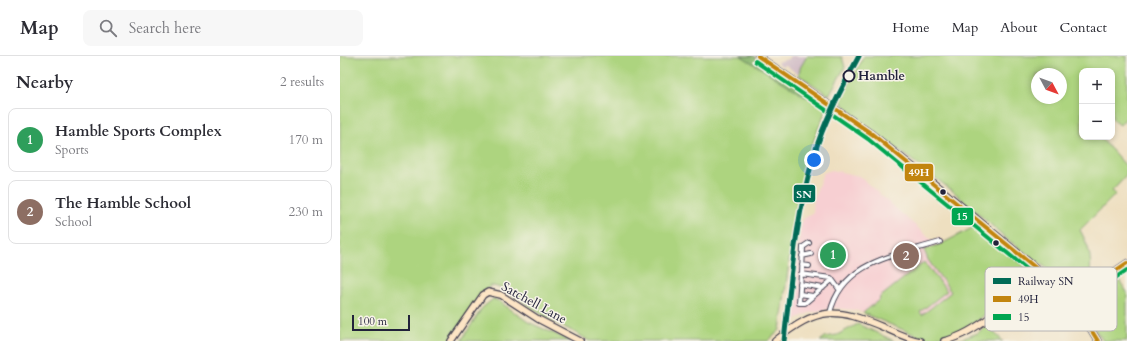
<!DOCTYPE html>
<meta charset="utf-8">
<style>
:root{--surface:#fff;--page:#f7f7f7;--text:#2b2b33;--muted:#7c7c81;--line:#e1e1e2;--accent:#c8321e}
body{margin:0;font-family:Cardo,serif;background:var(--page);color:var(--text)}
.controls{position:absolute;right:12px;top:12px;display:grid;overflow:hidden;border-radius:8px;box-shadow:0 2px 6px #0003}
.controls button{width:36px;height:36px;display:grid;place-items:center;padding:0;border:0;border-bottom:1px solid var(--line);background:var(--surface);color:var(--text);font:20px sans-serif}
.compass{position:absolute;left:691px;top:12px;width:36px;height:36px;border-radius:50%;background:var(--surface);box-shadow:0 2px 6px #0003;rotate:131deg}
.scale{position:absolute;left:12px;bottom:10px;width:58px;box-sizing:border-box;padding-left:4px;border:2px solid #22223b;border-top:0;font-size:11px;line-height:14px;white-space:nowrap;color:#22223b;-webkit-text-stroke:3px #f7f3e8;paint-order:stroke}
.you{position:absolute;left:474px;top:104px;width:14px;height:14px;margin:-10px;border:3px solid #fff;border-radius:50%;background:#1a73e8;box-shadow:0 0 0 6px #1a73e833}
.badge{display:grid;place-items:center;width:26px;height:26px;border-radius:50%;background:var(--accent);color:#fff;font-size:13px;font-weight:700}
.pin{position:absolute;translate:-50% -50%;border:2px solid #fff;box-shadow:0 1px 4px #0006}
.list{margin:0;padding:0;list-style:none}
h2{display:flex;justify-content:space-between;align-items:center;height:52px;margin:0;padding:0 16px;font-size:17px}
h2 small{font-size:13px;font-weight:400;color:var(--muted)}
.list li{display:grid;grid-template-columns:26px 1fr auto;gap:12px;align-items:center;box-sizing:border-box;height:64px;margin:0 8px 8px;padding:0 8px;border:1px solid var(--line);border-radius:8px}
.list b{display:block;font-size:15px;white-space:nowrap}
.list p{margin:0;font-size:13px;white-space:nowrap;color:var(--muted)}
.list em{font-size:13px;font-style:normal;color:var(--muted)}
.icon{flex:none;width:22px;height:22px;fill:none;stroke:currentColor;stroke-width:2;stroke-linecap:round;stroke-linejoin:round}
.map{position:relative;flex:none;width:787px;height:285px;overflow:hidden}
header{display:flex;align-items:center;gap:24px;box-sizing:border-box;height:56px;padding:0 20px;background:var(--surface);border-bottom:1px solid var(--line)}
header strong{font-size:19px}
nav{display:flex;gap:22px;margin-inline-start:auto;font-size:14px}
.search{width:280px;height:36px;background:var(--page);display:flex;align-items:center;gap:10px;box-sizing:border-box;padding:0 14px;border-radius:8px;color:var(--muted);font-size:15px}
main{display:flex}
aside{flex:1;background:var(--surface)}
.map>svg:first-child{display:block}
.built{fill:#f7cfd2}
.industrial{fill:#d2bdc6}
.green{fill:#add47f;stroke:#687b5d;fill-rule:evenodd}
.forest{fill:#8ab66e;stroke:#566c54}
.lines{fill:none;stroke-linecap:round;stroke-linejoin:round}
.street-casing{stroke:#413e4f;stroke-width:6}
.secondary-casing{stroke:#413e4f;stroke-width:8}
.street{stroke:#fff;stroke-width:4}
.secondary{stroke:#fde5c5;stroke-width:5.5}
.bus-1-casing{stroke:#f7f3e8;stroke-width:7}
.bus-2-casing{stroke:#f7f3e8;stroke-width:7}
.bus-1{stroke:#c2850f;stroke-width:4}
.bus-2{stroke:#00a651;stroke-width:4}
.rail-1-casing{stroke:#f7f3e8;stroke-width:8}
.rail-1{stroke:#006b56;stroke-width:5}
.stop-dot{fill:#f7f3e8;stroke:#22223b;stroke-width:2}
.bus-dot{fill:#22223b;stroke:#f7f3e8;stroke-width:1.5}
.labels{text-anchor:middle;dominant-baseline:central;stroke-width:3;stroke-linejoin:round;paint-order:stroke}
.stop-label{font-size:13px;font-weight:bold;fill:#22223b;stroke:#f7f3e8;text-anchor:start}
.street-label{font-size:13px;fill:#22223b;stroke:#f7f3e8}
.key{fill:#f7f3e8;stroke:#b7b4b4;stroke-width:1}
.key-label{font-size:11px;fill:#22223b}
.line-badge{stroke:#f7f3e8;stroke-width:1.5}
.badge-label{font-size:11px;text-anchor:middle;font-weight:bold;fill:#fff}
</style>
<header>
<strong>Map</strong>
<div class="search"><svg class="icon" aria-label="search" viewBox="0 0 24 24"><circle cx="10" cy="10" r="6"/><path d="M15 15l6 6"/></svg>Search here</div>
<nav><a>Home</a><a>Map</a><a>About</a><a>Contact</a></nav>
</header>
<main>
<aside>
<h2>Nearby<small>2 results</small></h2>
<ul class="list">
<li><span class="badge" style="background:#2e9e5b">1</span><div><b>Hamble Sports Complex</b><p>Sports</p></div><em>170 m</em></li>
<li><span class="badge" style="background:#8d6e63">2</span><div><b>The Hamble School</b><p>School</p></div><em>230 m</em></li>
</ul>
</aside>
<div class="map">
<svg width="787" height="285" viewBox="0 0 787 285">
<rect width="100%" height="100%" fill="#f7f3e8"/>
<filter id="ink" filterUnits="userSpaceOnUse"><feTurbulence type="fractalNoise" baseFrequency=".025" numOctaves="2"/><feDisplacementMap in="SourceGraphic" scale="8" xChannelSelector="R" yChannelSelector="G"/><feConvolveMatrix kernelMatrix="1 2 1 2 8 2 1 2 1" color-interpolation-filters="sRGB"/></filter>
<filter id="wash" filterUnits="userSpaceOnUse"><feTurbulence type="fractalNoise" baseFrequency=".012" numOctaves="4" result="noise"/><feDisplacementMap in="SourceGraphic" scale="16" xChannelSelector="R" yChannelSelector="G"/><feGaussianBlur stdDeviation="0.9" result="paint"/><feColorMatrix in="noise" values="0 0 0 0 0 0 0 0 0 0 0 0 0 0 0 0 0 1.4 0 .05"/><feComposite in="paint" operator="in"/></filter>
<g filter="url(#wash)">
<rect width="100%" height="100%" fill="#eedfc0"/>
<path class="built" d="M492,114L519,120L594,186L599,182L603,187L638,169L688,213L689,217L673,236L637,265L585,283L516,254L493,252L469,257L451,265L461,165L473,156L474,142L483,117Z"/>
<path class="industrial" d="M450,0H468L460,12L459,19L446,9L442,10L437,6L448,3Z"/>
<path class="green" d="M0,0H413L487,51L472,89L457,146L440,274L428,285H249C235,275 220,270 206,261C191,253 166,229 150,230L144,235L110,285H0Z
M467,0L502,1L505,11L489,39L459,19L460,12Z
M524,0H787V61L780,69L772,63V15H742V81H760L787,111V119L772,135L776,138L740,174C749,191 752,200 750,220L740,226L731,228L720,222L667,183L614,136L525,69L503,48L500,44ZM697,18H721V42H697Z
M638,169L690,215L673,236L637,265L614,279L585,283L523,257L540,243L539,242L584,206L607,235L580,256L582,259L611,236L588,204L584,194L603,187Z
M777,221L787,236V285H763C759,278 752,271 750,264C742,242 762,231 777,221Z
M153,243L159,245L188,266L231,285H121L142,252Z
M518,268L554,285H480L485,281L497,279Z
M646,269L663,285H616L638,277Z"/>
<path class="forest" d="M401,0H413L482,47L479,48L475,46Z"/>
</g>
<g filter="url(#ink)">
<g class="lines">
<g class="street-casing">
<path id="street" d="M532,78L529,81L531,85L594,137L599,138L602,134
M462,200L471,198
M462,209L469,210
M462,218L463,191L469,187
M492,224L465,247H459L461,218L491,222L499,233
M460,228L483,232
M460,238L473,240
M490,257C503,204 556,200 600,186"/>
</g>
<g class="secondary-casing">
<path id="secondary" d="M418,0L532,78L602,134L719,231L735,238
M734 241a7 7 0 1 1 14 0a7 7 0 1 1-14 0Z
M748,238L756,228L787,207
M745,248V264L758,285
M111,285L143,239L148,236L161,239L198,263L240,285
M435,285C478,250 496,251 545,272C556,277 568,283 580,285
M604,285C638,277 676,241 698,215"/>
</g>
<use href="#street" class="street"/>
<use href="#secondary" class="secondary"/>
<g class="bus-1-casing">
<path id="bus-1" d="M418,0L532,78L719,231L735,238
M748,238L756,228L787,207
M745,248V264L758,285"/>
</g>
<g class="bus-2-casing">
<path id="bus-2" d="M415,5L528,83L715,236L733,243
M753,242L760,232L787,214"/>
</g>
<use href="#bus-1" class="bus-1"/>
<use href="#bus-2" class="bus-2"/>
<g class="rail-1-casing">
<path id="rail-1" d="M444,285C451,223 456,159 474,99C484,65 502,32 519,0"/>
</g>
<use href="#rail-1" class="rail-1"/>
</g>
</g>
<circle class="stop-dot" cx="509" cy="20" r="5.5"/>
<g class="bus-dot">
<circle cx="603" cy="136" r="3.5"/>
<circle cx="656" cy="187" r="3.5"/>
</g>
<g class="labels">
<g class="stop-label">
<text x="518" y="20">Hamble</text>
</g>
<g class="street-label">
<text transform="translate(194 247) rotate(29)">Satchell Lane</text>
</g>
</g>
<rect x="645" y="211" width="132" height="64" rx="6" class="key"/>
<rect x="653" y="222" width="18" height="6" fill="#006b56"/>
<rect x="653" y="240" width="18" height="6" fill="#c2850f"/>
<rect x="653" y="258" width="18" height="6" fill="#00a651"/>
<g class="key-label">
<text x="678" y="229">Railway SN</text>
<text x="678" y="247">49H</text>
<text x="678" y="265">15</text>
</g>
<g class="line-badge">
<rect x="564" y="107" width="30" height="19" rx="4" fill="#c2850f"/>
<rect x="453" y="128" width="23" height="19" rx="4" fill="#006b56"/>
<rect x="611" y="151" width="23" height="19" rx="4" fill="#00a651"/>
</g>
<g class="badge-label">
<text x="579" y="120">49H</text>
<text x="464" y="142">SN</text>
<text x="622" y="164">15</text>
</g>
</svg>
<div class="controls">
<button>+</button>
<button>−</button>
</div>
<svg class="compass" viewBox="-18 -18 36 36"><path d="M0-13l5 13h-10z" fill="#e53935"/><path d="M0 13l5-13h-10z" fill="#7c7c81"/></svg>
<div class="scale">100 m</div>
<div class="you"></div>
<div class="pin badge" style="left:493px;top:199px;background:#2e9e5b">1</div>
<div class="pin badge" style="left:566px;top:200px;background:#8d6e63">2</div>
</div>
</main>
